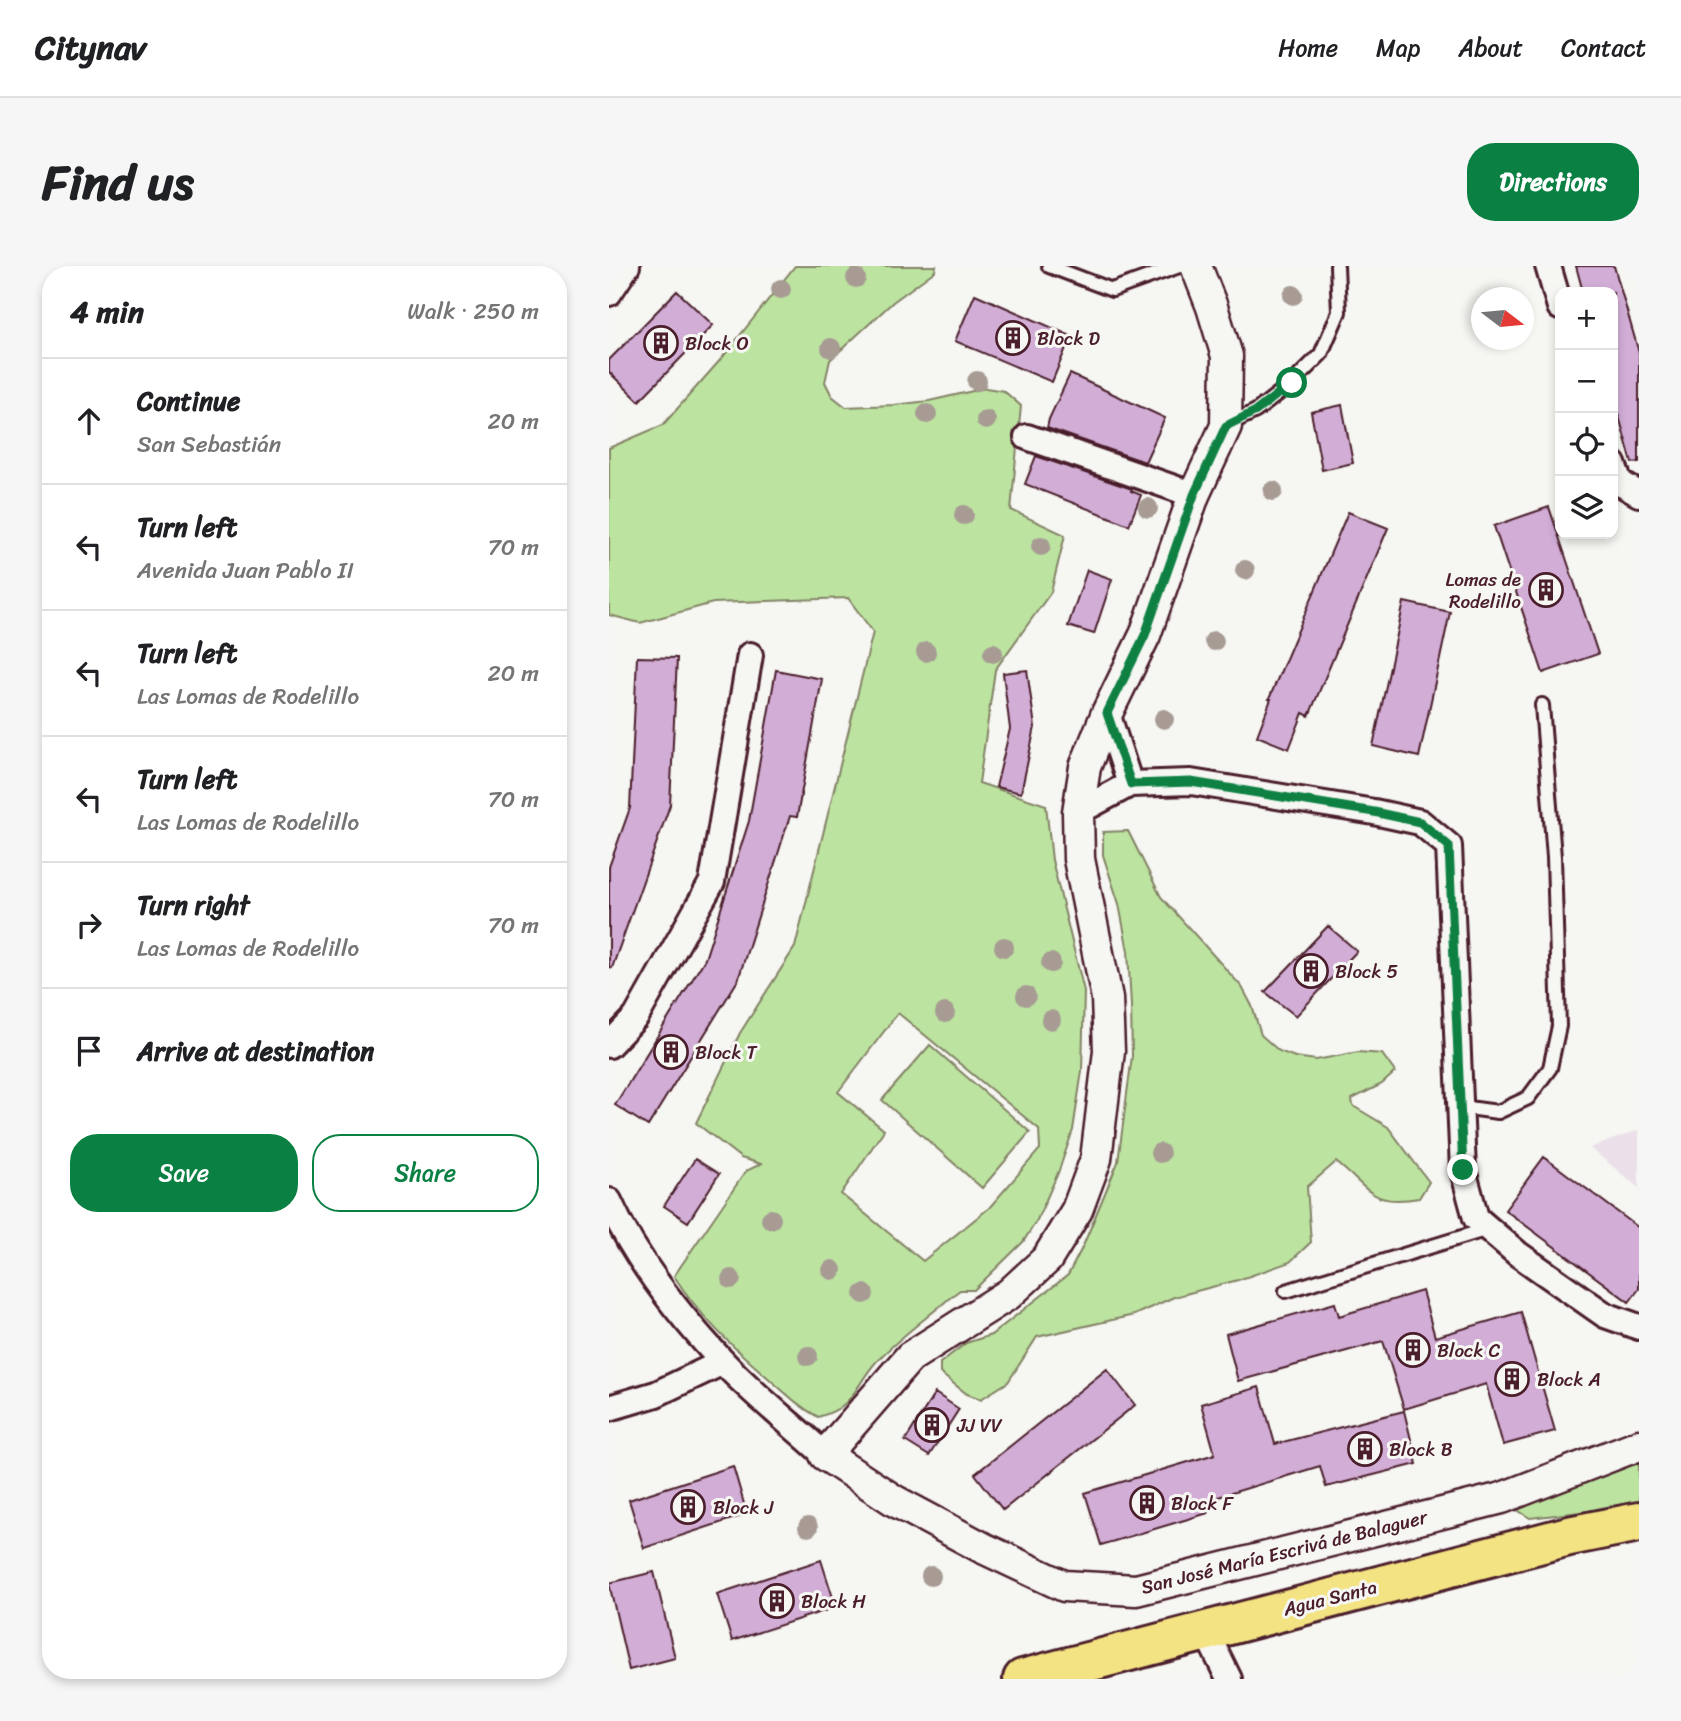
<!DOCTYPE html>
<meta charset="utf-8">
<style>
:root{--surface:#fff;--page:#f6f6f6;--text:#202124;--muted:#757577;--line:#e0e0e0;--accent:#0b8043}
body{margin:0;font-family:Sriracha,sans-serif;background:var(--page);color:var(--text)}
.controls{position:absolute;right:21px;top:21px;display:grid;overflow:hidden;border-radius:14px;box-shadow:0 4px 10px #0003}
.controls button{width:63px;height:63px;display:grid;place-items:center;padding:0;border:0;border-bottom:2px solid var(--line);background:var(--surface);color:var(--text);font:35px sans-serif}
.compass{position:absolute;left:862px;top:21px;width:63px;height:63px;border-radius:50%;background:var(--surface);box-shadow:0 4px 10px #0003;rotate:106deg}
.stop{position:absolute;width:21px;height:21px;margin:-16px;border:5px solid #0b8043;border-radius:50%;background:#fff}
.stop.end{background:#0b8043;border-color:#fff;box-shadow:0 2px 7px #0008}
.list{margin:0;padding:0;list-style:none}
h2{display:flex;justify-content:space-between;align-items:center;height:91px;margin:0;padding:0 28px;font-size:30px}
h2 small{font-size:23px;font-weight:400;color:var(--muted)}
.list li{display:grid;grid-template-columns:46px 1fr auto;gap:21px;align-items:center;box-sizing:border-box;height:126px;padding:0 28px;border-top:2px solid var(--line)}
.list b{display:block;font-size:26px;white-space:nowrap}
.list p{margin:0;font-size:23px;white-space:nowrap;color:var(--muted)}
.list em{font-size:23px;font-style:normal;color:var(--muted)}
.actions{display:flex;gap:14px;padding:21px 28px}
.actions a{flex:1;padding:16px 0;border:2px solid var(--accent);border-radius:28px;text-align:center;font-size:24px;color:var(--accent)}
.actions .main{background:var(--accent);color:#fff}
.icon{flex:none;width:38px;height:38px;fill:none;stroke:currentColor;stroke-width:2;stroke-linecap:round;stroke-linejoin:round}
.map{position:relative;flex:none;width:1030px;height:1413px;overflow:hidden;border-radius:28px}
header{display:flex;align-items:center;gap:42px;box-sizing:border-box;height:98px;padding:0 35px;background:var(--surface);border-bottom:2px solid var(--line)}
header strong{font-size:33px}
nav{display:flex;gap:38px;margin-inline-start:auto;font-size:24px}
.intro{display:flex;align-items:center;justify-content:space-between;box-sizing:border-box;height:168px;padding:0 42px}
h1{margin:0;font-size:49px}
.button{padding:18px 32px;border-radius:28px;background:var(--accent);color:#fff;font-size:24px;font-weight:700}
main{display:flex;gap:42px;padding:0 42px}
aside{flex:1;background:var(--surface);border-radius:28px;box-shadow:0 4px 10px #0003}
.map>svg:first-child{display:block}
.built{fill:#ebe0ea}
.green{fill:#bce4a0;stroke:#838266;stroke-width:2;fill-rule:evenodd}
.building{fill:#d2aed7;stroke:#4a1f2b;stroke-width:2}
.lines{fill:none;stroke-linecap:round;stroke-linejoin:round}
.service-casing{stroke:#4a1f2b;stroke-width:18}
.minor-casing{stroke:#4a1f2b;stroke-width:30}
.tertiary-casing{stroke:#4a1f2b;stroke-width:35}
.primary-casing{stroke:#4a1f2b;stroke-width:44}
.service{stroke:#f6f6f2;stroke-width:12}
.minor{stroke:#f6f6f2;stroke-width:24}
.tertiary{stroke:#f6f6f2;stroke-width:30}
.primary{stroke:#f4e382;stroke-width:38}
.tree{fill:#a79b94}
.route{stroke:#0b8043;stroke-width:9}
.labels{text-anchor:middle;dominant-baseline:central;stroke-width:6;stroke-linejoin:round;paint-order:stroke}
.poi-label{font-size:19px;fill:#4a1f2b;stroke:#f6f6f2;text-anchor:start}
.street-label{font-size:19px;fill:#4a1f2b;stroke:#f6f6f2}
</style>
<header>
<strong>Citynav</strong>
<nav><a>Home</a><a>Map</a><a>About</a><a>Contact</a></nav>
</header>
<div class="intro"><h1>Find us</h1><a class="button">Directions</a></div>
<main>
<aside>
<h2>4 min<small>Walk · 250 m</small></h2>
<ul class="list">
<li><svg class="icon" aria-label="ahead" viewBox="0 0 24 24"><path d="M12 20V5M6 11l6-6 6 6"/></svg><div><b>Continue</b><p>San Sebastián</p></div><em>20 m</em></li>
<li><svg class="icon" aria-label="left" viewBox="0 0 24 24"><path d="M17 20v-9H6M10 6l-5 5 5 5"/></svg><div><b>Turn left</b><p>Avenida Juan Pablo II</p></div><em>70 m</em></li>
<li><svg class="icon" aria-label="left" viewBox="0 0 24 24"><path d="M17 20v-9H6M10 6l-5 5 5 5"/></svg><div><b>Turn left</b><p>Las Lomas de Rodelillo</p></div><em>20 m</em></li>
<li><svg class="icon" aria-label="left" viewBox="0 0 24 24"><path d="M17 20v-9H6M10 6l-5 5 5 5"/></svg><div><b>Turn left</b><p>Las Lomas de Rodelillo</p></div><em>70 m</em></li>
<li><svg class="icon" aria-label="right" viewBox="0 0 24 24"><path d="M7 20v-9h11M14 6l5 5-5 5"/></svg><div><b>Turn right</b><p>Las Lomas de Rodelillo</p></div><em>70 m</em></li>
<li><svg class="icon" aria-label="arrive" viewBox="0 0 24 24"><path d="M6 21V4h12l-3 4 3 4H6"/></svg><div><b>Arrive at destination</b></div></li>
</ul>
<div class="actions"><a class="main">Save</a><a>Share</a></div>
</aside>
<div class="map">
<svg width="1030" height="1413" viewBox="0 0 1030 1413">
<rect width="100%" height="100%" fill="#f6f6f2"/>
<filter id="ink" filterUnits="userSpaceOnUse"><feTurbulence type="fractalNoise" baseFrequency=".0143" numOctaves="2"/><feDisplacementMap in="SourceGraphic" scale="14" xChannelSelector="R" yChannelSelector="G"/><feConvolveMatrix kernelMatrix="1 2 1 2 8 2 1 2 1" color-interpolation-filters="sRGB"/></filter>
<g filter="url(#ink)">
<path class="built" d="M1030,864V922L981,882Z"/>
<path class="green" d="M186,0H327L326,5L284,36L221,94L216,116L223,130L237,141L285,139L320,135L377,122L395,125L412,140L402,244L456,269L442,326L386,404L370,517L437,539L443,594L475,725L473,805L464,864L449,907L428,954L414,976L365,1024H351L343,1030C318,1052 289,1072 267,1096C245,1121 246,1141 209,1151C189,1140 174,1125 157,1110C122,1080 90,1049 65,1010L137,905L152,898L132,892L87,857L131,767L186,681L264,366L239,332L104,337L31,357L0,349V182L54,159L113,92ZM289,747L430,863L431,883L380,942L314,995L232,928L275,864L229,826Z
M519,565L552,631L633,721L643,740L652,769L670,785L686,791L707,794L749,786L773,788L786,806L773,818L743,833L744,840L779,861L820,916L810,932C761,940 762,924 727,896L698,921L702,976L681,996L629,1014L565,1031L525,1049L428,1071L399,1116L372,1133L358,1128L331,1107V1097L357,1077L382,1069L459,1009L474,980L509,896L523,790L522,739L519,685L510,638L494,589V566Z
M321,779L421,866L373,922L273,834Z
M1030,1194V1239L921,1252L905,1242Z"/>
<path class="building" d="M967,0H1005L1030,87V196L1023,197L1004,129V26H974Z
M68,25L104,59L30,135L0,106V94Z
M366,28L462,70L443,116L346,75Z
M461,108L556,152L536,196L438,162L440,153Z
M733,139L744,197L713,204L702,146Z
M427,190L523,223L522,225L532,229L520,259L416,218Z
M940,241L989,388L934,407L885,260Z
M739,246L779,262L700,450L694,447L680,483L648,470L662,433H660Z
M478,304L503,313L485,368L459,360Z
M795,336L841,346L810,491L764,480Z
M28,391L68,392L61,539L3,702L0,701V601L21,542Z
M167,404L213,413L188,551L181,550L129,714L39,860L6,839L96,693L140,555Z
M418,404L426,461L412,527L387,521L401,463L394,407Z
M719,660L748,685L687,750L656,726Z
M935,891L1030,962V1023L1020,1036L896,944Z
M86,893L110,908L79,956L55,940Z
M813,1025L826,1071L912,1046L946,1165L894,1179L877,1118L795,1143L774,1075L629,1115L617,1068L726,1037L730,1050Z
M498,1103L526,1139L394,1244L366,1208Z
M650,1121L666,1178L795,1145L808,1198L717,1221L711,1200L596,1235L599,1247L492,1279L476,1227L606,1188L592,1138Z
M326,1127L350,1143L320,1190L296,1175Z
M124,1200L138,1248L35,1282L20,1234Z
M212,1294L227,1341L123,1375L108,1328Z
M45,1306L66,1392L20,1404L0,1317Z"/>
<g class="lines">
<g class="service-casing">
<path id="service" d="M440,0L503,24L570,0
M618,159L647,145L683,117L712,88L730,46L728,0
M852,841L889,846L919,832L941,802L950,760L945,591L933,439
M677,1025L879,963"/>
</g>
<g class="minor-casing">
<path id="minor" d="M939,0L951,41
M0,27L18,0
M418,171L585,229
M1004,198L1011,217L1030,228
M498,447L521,518
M469,546L521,518L582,516L765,546L811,556L840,580L854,904L867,952L909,988L996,1049L1030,1061
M0,779L27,751L103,616L141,389
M0,935C26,993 70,1049 113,1095C145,1129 182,1158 216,1189
M0,1142L47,1128L114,1096
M597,1366L620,1413"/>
</g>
<g class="tertiary-casing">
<path id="tertiary" d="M587,0L603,41L618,90L617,160L585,229L536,369L498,447L476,501L469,546L470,593L498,732L500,785L487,893L468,944L438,993L400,1028L301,1091L216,1189L286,1235L374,1282L455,1320L527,1324L893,1232L1030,1179"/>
</g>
<g class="primary-casing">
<path id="primary" d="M414,1413L960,1270L1030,1256"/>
</g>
<use href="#service" class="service"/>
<use href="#minor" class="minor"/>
<use href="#tertiary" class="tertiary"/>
<use href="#primary" class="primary"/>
</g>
<g class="tree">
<circle cx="247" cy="12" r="10"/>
<circle cx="172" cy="23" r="10"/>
<circle cx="684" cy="29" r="10"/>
<circle cx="222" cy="82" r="10"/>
<circle cx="368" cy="115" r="10"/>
<circle cx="318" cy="148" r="10"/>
<circle cx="377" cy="154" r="10"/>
<circle cx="664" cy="225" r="10"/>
<circle cx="539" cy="242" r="10"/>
<circle cx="355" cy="249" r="10"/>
<circle cx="432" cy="280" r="10"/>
<circle cx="636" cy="304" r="10"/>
<circle cx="605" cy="375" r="10"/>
<circle cx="317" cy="386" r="10"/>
<circle cx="384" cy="387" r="10"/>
<circle cx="555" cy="453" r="10"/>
<circle cx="395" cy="681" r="10"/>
<circle cx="442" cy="697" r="10"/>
<circle cx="417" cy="730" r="10"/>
<circle cx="336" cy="747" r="10"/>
<circle cx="442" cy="754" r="10"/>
<circle cx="551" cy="887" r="10"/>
<circle cx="162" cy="953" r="10"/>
<circle cx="223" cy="1004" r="10"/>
<circle cx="122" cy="1013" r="10"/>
<circle cx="255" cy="1028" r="10"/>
<circle cx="199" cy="1090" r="10"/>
<circle cx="199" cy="1261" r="10"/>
<circle cx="322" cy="1310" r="10"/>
</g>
</g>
<g class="lines" filter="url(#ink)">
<path class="route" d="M683,117L647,145L617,160L585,229L536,369L498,447L522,518L582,516L765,546L811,556L840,580L854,904"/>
</g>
<defs>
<g id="building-ring" transform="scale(1.75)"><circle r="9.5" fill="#f6f6f2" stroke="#4a1f2b" stroke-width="1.5"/><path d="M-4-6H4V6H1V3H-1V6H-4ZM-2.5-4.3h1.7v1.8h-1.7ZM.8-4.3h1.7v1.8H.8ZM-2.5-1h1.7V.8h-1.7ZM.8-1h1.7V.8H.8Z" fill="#4a1f2b"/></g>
</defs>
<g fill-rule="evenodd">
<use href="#building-ring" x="404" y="72"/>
<use href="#building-ring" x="52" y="77"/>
<use href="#building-ring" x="937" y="324"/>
<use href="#building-ring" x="702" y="705"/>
<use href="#building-ring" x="62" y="786"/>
<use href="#building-ring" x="804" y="1084"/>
<use href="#building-ring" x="903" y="1113"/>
<use href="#building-ring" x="323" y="1159"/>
<use href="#building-ring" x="756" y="1183"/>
<use href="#building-ring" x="538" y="1237"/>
<use href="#building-ring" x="79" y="1241"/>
<use href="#building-ring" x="168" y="1335"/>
</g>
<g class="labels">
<g class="poi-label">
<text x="428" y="72">Block D</text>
<text x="76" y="77">Block O</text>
<text x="912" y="313" text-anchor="end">Lomas de<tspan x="912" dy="22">Rodelillo</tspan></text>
<text x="726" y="705">Block 5</text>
<text x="86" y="786">Block T</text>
<text x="828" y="1084">Block C</text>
<text x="928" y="1113">Block A</text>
<text x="348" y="1159">JJ VV</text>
<text x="780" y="1183">Block B</text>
<text x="562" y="1237">Block F</text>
<text x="104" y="1241">Block J</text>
<text x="192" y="1335">Block H</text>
</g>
<g class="street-label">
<text transform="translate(675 1286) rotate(-14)">San José María Escrivá de Balaguer</text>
<text transform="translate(721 1332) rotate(-14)">Agua Santa</text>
</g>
</g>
</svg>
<div class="controls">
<button>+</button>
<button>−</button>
<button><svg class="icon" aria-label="locate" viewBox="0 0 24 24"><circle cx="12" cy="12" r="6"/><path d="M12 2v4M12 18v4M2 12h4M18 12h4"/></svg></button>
<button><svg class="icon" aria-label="layers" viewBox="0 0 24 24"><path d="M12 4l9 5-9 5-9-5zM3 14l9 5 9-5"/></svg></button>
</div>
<svg class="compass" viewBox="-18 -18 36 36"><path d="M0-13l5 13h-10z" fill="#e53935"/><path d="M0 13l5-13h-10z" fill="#757577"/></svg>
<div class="stop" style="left:683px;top:117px"></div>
<div class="stop end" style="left:854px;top:904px"></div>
</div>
</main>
